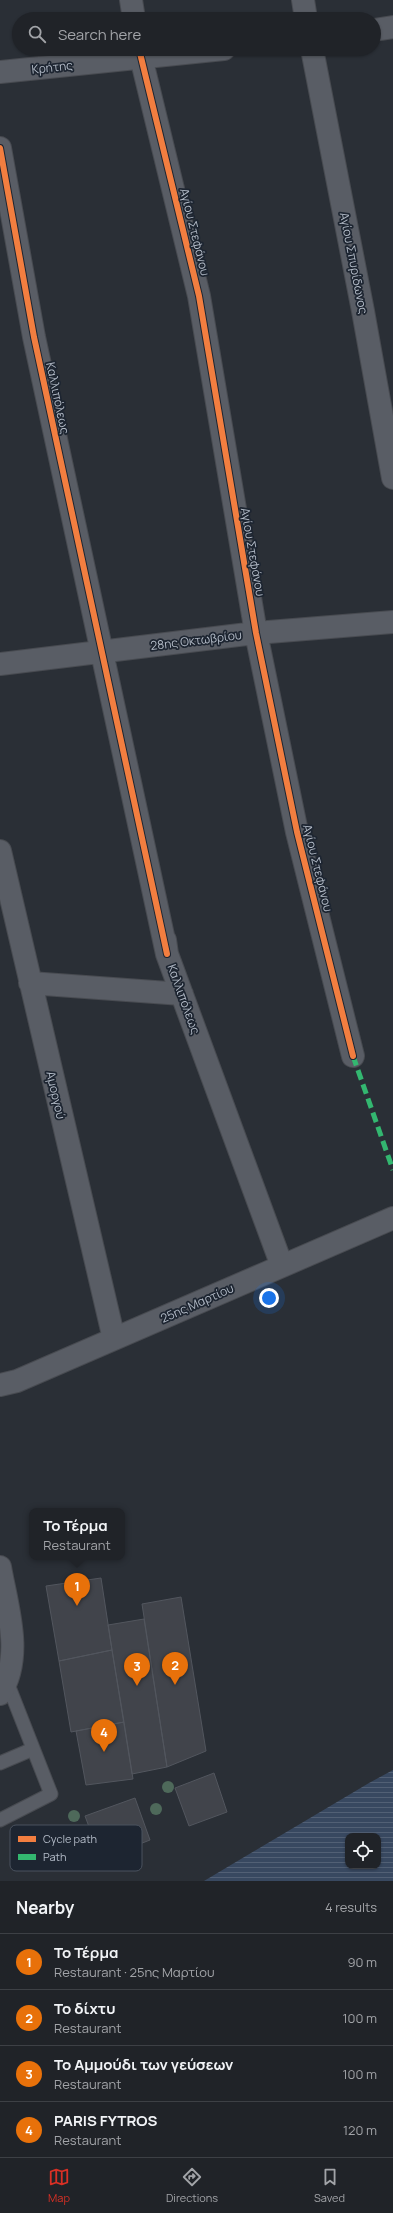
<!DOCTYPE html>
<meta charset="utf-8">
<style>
:root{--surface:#202328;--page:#282b30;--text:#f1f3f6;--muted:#a2a4a8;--line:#3d4045;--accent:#d93025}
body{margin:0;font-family:Manrope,sans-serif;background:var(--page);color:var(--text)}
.controls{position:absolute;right:12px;bottom:12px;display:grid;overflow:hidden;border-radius:8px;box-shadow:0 1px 3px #0004}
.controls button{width:36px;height:36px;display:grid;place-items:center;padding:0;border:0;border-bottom:1px solid var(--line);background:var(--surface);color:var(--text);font:20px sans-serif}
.you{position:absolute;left:269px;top:1298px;width:14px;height:14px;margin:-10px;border:3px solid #fff;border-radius:50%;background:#1a73e8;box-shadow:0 0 0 6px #1a73e833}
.badge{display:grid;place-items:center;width:26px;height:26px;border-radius:50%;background:var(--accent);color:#fff;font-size:13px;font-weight:700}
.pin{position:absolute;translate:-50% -33px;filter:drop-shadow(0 1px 2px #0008)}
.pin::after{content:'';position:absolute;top:21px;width:14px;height:12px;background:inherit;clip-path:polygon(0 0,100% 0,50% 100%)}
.popup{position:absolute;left:29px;top:1508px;width:96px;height:52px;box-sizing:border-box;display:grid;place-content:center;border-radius:8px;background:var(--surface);filter:drop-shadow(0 1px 3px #0005);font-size:13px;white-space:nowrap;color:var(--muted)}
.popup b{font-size:15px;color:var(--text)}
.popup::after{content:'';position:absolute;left:50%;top:100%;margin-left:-8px;border:8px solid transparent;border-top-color:var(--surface)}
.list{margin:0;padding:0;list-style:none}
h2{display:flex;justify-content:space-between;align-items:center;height:52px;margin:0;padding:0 16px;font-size:17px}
h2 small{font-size:13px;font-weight:400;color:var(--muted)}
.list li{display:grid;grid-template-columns:26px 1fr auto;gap:12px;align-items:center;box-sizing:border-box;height:56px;padding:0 16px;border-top:1px solid var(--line)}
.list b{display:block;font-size:15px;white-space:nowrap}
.list p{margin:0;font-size:13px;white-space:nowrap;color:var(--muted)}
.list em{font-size:13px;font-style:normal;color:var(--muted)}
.icon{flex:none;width:22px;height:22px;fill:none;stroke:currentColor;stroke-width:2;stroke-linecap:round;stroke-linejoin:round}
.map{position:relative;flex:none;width:393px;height:1881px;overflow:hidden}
.search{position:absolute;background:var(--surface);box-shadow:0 1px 3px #0004;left:12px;right:12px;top:12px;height:44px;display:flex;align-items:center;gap:10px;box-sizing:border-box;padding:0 14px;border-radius:22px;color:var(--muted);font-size:15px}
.sheet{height:276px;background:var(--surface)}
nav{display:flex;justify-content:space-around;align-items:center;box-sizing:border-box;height:56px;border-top:1px solid var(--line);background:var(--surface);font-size:11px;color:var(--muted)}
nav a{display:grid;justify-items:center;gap:2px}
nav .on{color:var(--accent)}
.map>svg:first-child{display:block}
.water{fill:url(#water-rules);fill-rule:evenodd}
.building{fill:#41444b;stroke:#52565e}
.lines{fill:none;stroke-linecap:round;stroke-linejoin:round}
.service-casing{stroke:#484b51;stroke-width:15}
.minor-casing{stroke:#484b51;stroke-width:24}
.service{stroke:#595d65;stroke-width:13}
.minor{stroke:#595d65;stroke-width:22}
.quiet{stroke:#33b770;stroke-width:5;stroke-dasharray:10 5;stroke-linecap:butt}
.cycleway-casing{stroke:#1d2531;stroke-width:8}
.cycleway{stroke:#f27e40;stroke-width:6}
.tree{fill:#4e695a}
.labels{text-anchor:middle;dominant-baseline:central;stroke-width:3.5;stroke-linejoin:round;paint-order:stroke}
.street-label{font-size:12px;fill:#b3bbc7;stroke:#1d2531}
.key{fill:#1d2531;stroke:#4a525e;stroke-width:1}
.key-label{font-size:11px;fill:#b3bbc7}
</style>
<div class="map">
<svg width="393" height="1881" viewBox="0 0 393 1881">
<defs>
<pattern id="water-rules" width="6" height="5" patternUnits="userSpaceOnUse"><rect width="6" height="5" fill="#384860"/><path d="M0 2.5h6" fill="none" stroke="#526075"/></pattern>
</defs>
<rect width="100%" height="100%" fill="#2a2f36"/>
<path class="water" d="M393,1770V1881H204L369,1783ZM348,1836H378V1866H348Z"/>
<path class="building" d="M101,1578L112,1650L59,1661L46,1586Z
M181,1597L206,1751L167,1767L142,1604Z
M144,1619L167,1767L132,1774L108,1625Z
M112,1650L124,1722L71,1732L59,1661Z
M124,1722L133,1779L86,1785L76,1731Z
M214,1773L227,1812L189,1826L175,1788Z
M135,1798L150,1840L101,1859L85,1816Z"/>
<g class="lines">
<g class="service-casing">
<path id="service" d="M0,1763L33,1749
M0,1820L51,1794L7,1682"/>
</g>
<g class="minor-casing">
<path id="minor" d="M131,0L134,19
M303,0L306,19
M374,30L393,27
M139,49L199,296L256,633L297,832L353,1056
M312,49L363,311L393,478
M0,72L224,49
M0,148L34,337L167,954
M0,664L256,633L393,622
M0,851L114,1339
M165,940L167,954L282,1266
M30,983L182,994
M0,1385L17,1381L393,1218
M0,1567C7,1607 24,1656 0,1694"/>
</g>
<use href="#service" class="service"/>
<use href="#minor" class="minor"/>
<path class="quiet" d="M353,1056L393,1170"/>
<g class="cycleway-casing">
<path id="cycleway" d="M139,49L199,296L256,633L297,832L353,1056
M0,148L34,337L167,954"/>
</g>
<use href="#cycleway" class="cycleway"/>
</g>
<g class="tree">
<circle cx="168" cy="1787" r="6"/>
<circle cx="156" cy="1809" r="6"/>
<circle cx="74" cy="1816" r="6"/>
<circle cx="83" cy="1840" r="6"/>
</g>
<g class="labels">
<g class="street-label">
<text transform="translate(52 67) rotate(-6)">Κρήτης</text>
<text transform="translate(195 232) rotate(76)">Αγίου Στεφάνου</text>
<text transform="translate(354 263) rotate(79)">Αγίου Σπυρίδωνος</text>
<text transform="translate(58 398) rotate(78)">Καλλιπόλεως</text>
<text transform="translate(253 552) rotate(80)">Αγίου Στεφάνου</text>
<text transform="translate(196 640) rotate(-7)">28ης Οκτωβρίου</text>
<text transform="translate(318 868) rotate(76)">Αγίου Στεφάνου</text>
<text transform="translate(184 999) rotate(70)">Καλλιπόλεως</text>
<text transform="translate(56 1095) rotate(77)">Αμοργού</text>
<text transform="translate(197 1303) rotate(-24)">25ης Μαρτίου</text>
</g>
</g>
<rect x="10" y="1825" width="132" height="46" rx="6" class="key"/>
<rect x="18" y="1836" width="18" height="6" fill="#f27e40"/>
<rect x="18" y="1854" width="18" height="6" fill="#33b770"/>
<g class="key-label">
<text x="43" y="1843">Cycle path</text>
<text x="43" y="1861">Path</text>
</g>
</svg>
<div class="controls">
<button><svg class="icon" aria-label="locate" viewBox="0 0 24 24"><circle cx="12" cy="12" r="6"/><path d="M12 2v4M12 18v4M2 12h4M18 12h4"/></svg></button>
</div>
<div class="you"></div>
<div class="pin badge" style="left:77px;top:1606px;background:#e8710a">1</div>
<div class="popup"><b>Το Τέρμα</b>Restaurant</div>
<div class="pin badge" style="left:175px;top:1685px;background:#e8710a">2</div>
<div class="pin badge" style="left:137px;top:1686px;background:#e8710a">3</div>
<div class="pin badge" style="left:104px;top:1752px;background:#e8710a">4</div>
<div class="search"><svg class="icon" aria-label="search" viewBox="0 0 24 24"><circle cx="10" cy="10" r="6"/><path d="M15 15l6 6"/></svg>Search here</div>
</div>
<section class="sheet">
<h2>Nearby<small>4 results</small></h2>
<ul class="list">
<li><span class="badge" style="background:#e8710a">1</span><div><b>Το Τέρμα</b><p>Restaurant · 25ης Μαρτίου</p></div><em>90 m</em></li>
<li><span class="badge" style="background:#e8710a">2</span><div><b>Το δίχτυ</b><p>Restaurant</p></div><em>100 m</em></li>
<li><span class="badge" style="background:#e8710a">3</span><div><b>Το Αμμούδι των γεύσεων</b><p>Restaurant</p></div><em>100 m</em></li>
<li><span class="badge" style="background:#e8710a">4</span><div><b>PARIS FYTROS</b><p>Restaurant</p></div><em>120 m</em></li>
</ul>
</section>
<nav>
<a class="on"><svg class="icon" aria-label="map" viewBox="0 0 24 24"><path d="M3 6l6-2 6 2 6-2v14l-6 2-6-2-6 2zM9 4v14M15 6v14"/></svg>Map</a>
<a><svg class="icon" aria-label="directions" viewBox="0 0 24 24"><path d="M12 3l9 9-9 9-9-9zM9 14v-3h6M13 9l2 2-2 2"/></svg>Directions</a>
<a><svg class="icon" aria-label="saved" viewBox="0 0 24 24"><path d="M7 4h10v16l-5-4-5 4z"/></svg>Saved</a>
</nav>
